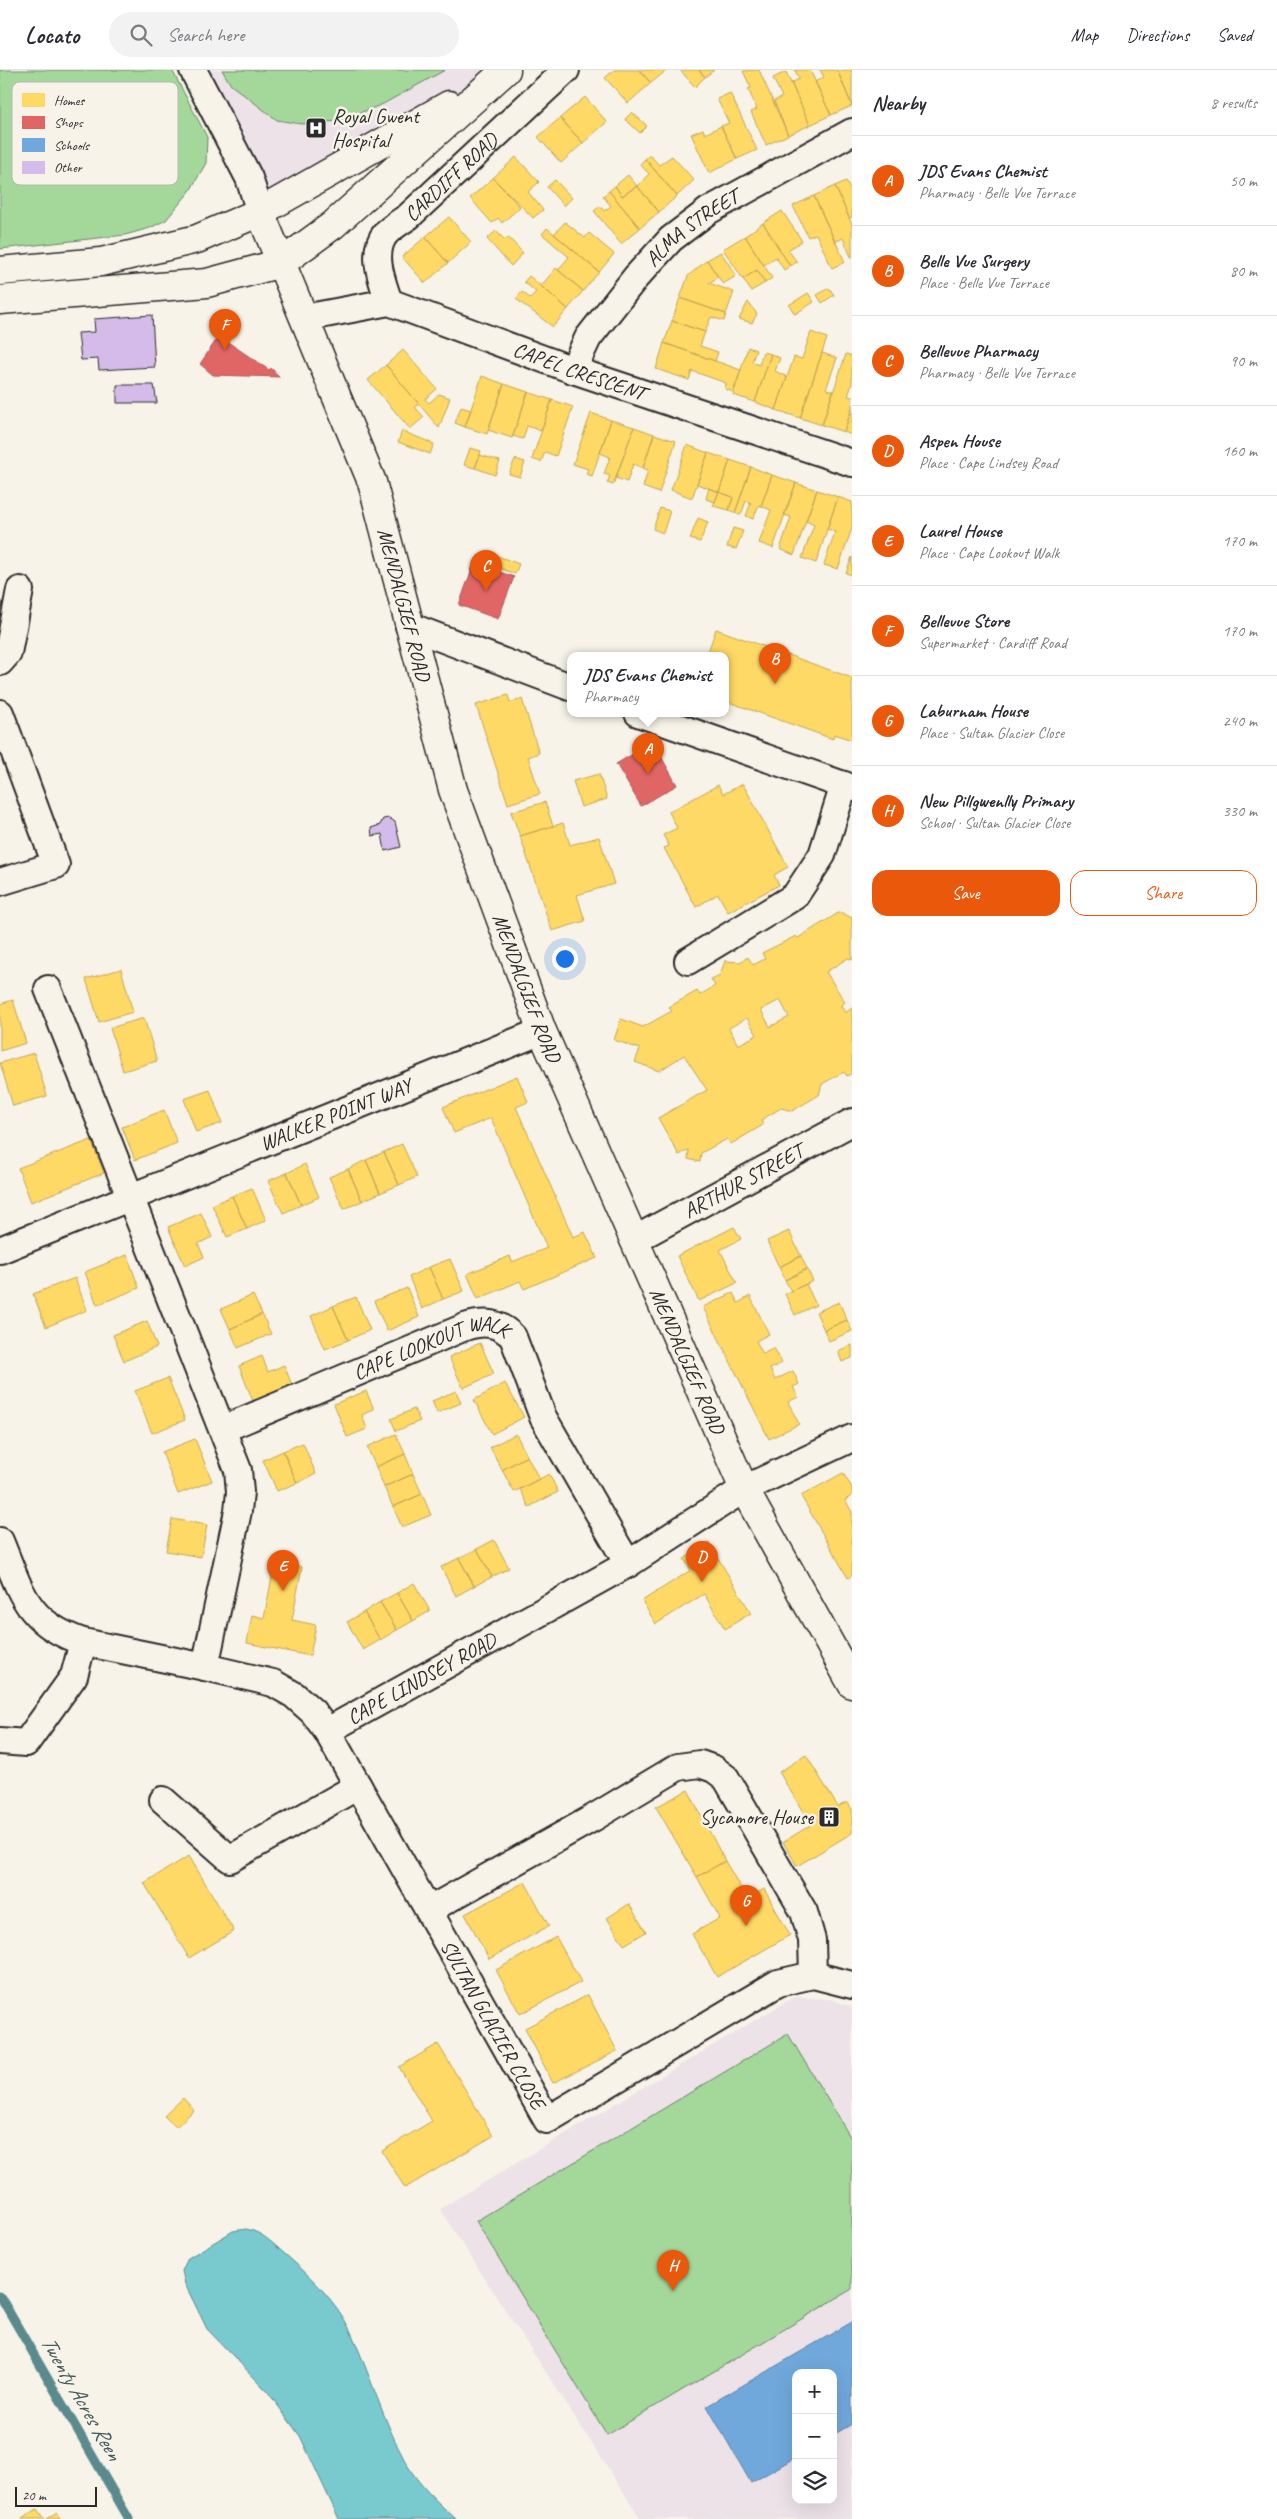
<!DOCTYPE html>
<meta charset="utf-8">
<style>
:root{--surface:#fff;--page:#f2f2f3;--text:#2b2b33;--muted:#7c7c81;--line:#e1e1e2;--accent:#ea580c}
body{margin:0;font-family:Caveat,sans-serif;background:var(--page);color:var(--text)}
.controls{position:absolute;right:15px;bottom:15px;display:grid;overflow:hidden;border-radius:10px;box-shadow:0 5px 20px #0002}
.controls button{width:45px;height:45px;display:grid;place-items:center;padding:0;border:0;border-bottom:1px solid var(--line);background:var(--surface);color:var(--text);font:25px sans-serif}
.scale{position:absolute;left:15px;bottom:12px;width:82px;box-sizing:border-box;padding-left:5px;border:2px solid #2b2b2b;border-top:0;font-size:14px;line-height:18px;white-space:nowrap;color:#2b2b2b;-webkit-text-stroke:4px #f7f3e8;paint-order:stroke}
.you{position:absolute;left:564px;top:888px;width:18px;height:18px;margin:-12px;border:4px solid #fff;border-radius:50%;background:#1a73e8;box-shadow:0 0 0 8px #1a73e833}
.badge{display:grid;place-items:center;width:32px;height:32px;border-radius:50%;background:var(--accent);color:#fff;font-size:16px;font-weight:700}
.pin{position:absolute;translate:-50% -41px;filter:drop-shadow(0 1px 2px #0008)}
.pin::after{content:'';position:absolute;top:26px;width:18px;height:15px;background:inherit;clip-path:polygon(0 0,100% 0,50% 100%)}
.popup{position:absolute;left:567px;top:582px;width:162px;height:65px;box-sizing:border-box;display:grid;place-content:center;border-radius:10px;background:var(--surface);filter:drop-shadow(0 1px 4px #0005);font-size:16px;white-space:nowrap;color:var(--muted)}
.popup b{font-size:19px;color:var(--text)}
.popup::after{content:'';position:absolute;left:50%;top:100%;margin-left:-10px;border:10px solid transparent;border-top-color:var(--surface)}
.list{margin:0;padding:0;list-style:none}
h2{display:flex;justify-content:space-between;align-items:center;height:65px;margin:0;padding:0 20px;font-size:21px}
h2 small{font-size:16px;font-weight:400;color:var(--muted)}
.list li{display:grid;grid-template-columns:32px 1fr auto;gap:15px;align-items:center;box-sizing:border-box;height:90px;padding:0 20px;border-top:1px solid var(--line)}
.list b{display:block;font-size:19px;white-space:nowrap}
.list p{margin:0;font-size:16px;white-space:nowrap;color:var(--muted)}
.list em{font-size:16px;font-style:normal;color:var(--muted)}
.actions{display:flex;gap:10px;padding:15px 20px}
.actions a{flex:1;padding:11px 0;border:1px solid var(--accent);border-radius:15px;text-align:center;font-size:18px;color:var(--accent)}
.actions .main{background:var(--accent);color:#fff}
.icon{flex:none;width:28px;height:28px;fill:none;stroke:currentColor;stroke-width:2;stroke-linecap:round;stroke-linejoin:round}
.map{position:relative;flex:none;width:852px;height:2449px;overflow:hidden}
header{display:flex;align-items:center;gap:30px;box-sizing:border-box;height:70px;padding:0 25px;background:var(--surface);border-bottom:1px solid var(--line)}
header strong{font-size:24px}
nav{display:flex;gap:28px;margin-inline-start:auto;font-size:18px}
.search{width:350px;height:45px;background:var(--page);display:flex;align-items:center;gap:12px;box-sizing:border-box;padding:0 18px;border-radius:28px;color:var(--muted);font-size:19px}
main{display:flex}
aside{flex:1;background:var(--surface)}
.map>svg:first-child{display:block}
.built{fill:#ece2e8;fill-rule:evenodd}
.green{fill:#a4d89b;stroke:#688263}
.water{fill:#79cacf;stroke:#5a8a8d}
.homes{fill:#ffd966;stroke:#bfa554;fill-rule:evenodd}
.shops{fill:#e06666;stroke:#aa5454}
.schools{fill:#6fa8dc;stroke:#5b82a7}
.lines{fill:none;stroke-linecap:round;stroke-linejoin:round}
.stream{stroke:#5a8a8d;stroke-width:9}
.building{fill:#d4bbe9;stroke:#2b2b2b}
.street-casing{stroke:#2b2b2b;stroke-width:30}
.secondary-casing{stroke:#2b2b2b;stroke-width:31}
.street{stroke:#f7f3e8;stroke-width:26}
.secondary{stroke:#f7f3e8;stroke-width:28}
.labels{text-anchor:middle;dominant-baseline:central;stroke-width:5;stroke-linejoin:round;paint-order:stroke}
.poi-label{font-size:21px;fill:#2b2b2b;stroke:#f7f3e8;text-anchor:start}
.street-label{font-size:21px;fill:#2b2b2b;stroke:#f7f3e8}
.water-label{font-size:22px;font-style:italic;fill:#425b5c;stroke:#f7f3e8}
.key{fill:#f7f3e8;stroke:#bab7af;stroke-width:1}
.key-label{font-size:14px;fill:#2b2b2b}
</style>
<header>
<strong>Locato</strong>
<div class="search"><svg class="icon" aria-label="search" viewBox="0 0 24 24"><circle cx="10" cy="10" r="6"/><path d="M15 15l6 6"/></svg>Search here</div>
<nav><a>Map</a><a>Directions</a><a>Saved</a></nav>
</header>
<main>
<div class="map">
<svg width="852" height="2449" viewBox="0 0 852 2449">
<rect width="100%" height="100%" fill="#f7f3e8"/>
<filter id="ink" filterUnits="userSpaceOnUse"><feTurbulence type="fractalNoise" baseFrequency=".02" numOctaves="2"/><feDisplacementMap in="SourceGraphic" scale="10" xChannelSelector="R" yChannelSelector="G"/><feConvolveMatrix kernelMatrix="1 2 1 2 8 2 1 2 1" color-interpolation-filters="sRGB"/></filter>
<g filter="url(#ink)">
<path class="built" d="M193,0H500L260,142Z
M794,1927L830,1929L852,1937V2449H641L440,2139ZM796,2303H833V2430H796Z"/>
<path class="green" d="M0,0H172L207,67L206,93L190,121L166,150L150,158L125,165L0,179Z
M222,0H308L310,2L313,0H445L383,34L339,51L301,54L277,50L231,15Z
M788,1964L852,2070V2219L607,2365L476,2151Z"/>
<path class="water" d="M246,2159C263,2162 273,2174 286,2185C310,2206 336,2231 350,2260C370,2304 383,2350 406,2393C419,2415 437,2432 456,2449H339L300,2366L268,2322L207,2259L185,2214L182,2201L188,2188L233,2161Z"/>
<path class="homes" d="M614,0H639L651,13L628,33L605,8Z
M639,0H667L651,13Z
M680,0H699L705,7L695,17Z
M699,0H714L705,7Z
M759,0L788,65L766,75L751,42L757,39L748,19L751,18L743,1Z
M795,0H810L831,45L810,55L791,13L799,9Z
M820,0H837L852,36L831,45L815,12L824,7Z
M842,0H852V35L838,2Z
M786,2L810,55L788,65L774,31L782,27L773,8Z
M730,23L757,80L737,89L721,56L729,53L717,29Z
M585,27L607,52L583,73L560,48Z
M632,42L647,56L640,63L625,49Z
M560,48L583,73L561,93L538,67Z
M721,56L737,89L709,103L691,64L703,59L705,64Z
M650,85L659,95L672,86L694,110L677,126L645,89Z
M516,87L539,112L528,122L543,140L533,148L493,108Z
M645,89L677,126L659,142L637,116L649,104L640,94Z
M628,105L637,116L622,126L615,116Z
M493,108L520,137L502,153L498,148L492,153L470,128Z
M555,110L572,128L564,136L547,117Z
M846,111L852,123V147L849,148L835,116Z
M615,116L622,126L637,116L659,142L640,158L609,121Z
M835,116L852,154V189L843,168L835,172L814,126Z
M609,121L640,158L621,174L594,141L600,136L604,141L611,136L603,126Z
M814,126L845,192L832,198L816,164L808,167L793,136Z
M782,141L802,171L788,180L797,192L790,196L763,153Z
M449,147L471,172L448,193L425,167Z
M565,152L585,168L589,163L614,184L599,202L554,164Z
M763,153L790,196L784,200L776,187L764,195L745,166Z
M547,158L599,202L583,221L558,200L569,187L542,164Z
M496,161L505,170L508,167L523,183L511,196L487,169Z
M745,166L772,208L765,213L757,200L743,209L723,179Z
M425,167L448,193L425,213L402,187Z
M721,182L736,206L723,214L707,190Z
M707,190L718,207L709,213L734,222L726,244L680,228L688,206Z
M556,198L583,221L568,239L541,216Z
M757,200L765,213L751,221L743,209Z
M529,206L568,239L553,257L516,229L522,222L530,228L536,222L524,212Z
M829,218L834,225L822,233L817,225Z
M808,223L814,232L795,244L789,235Z
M680,228L726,244L724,251L711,247L705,262L672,251Z
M748,232L757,244L752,253L739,249Z
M672,251L705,262L700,276L718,282L715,291L664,273Z
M811,262L827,268L800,348L776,340L794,287L802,289Z
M664,273L741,300L733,322L725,319L726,313L692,301L689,310L656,299Z
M748,277L756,280L752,292L759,295L763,282L771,284L755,332L733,325Z
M403,280L437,319L425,329L429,333L439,324L450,328L439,358L386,295Z
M822,283L837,288L826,319L833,321L822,355L800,348Z
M771,284L780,288L775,301L787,307L776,340L755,332Z
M846,284L852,286V314L848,326L852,327V338L844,362L822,355Z
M386,295L419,334L415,337L424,347L410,359L368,310Z
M482,306L504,314L487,364L465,357Z
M504,314L528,322L512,368L488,360Z
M528,322L552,330L541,361L527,356L523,369L513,366Z
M552,330L573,337L556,386L545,382L541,392L532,389Z
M461,337L471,340L465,357L455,353Z
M852,338V365L844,362Z
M591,343L611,350L592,406L586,404L588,399L573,394Z
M611,350L634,357L613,415L607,413L610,406L604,404L610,387L600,383Z
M634,357L654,364L643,398L633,394L627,412L616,408Z
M402,361L434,374L430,384L398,372Z
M654,364L676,371L659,423L643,417L648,400L643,398Z
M687,375L708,383L692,428L671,420Z
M470,378L481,381L475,398L464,395Z
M708,383L730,390L719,422L697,414Z
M480,385L500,391L495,405L475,398Z
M515,389L525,392L520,407L509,404Z
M730,390L751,397L735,443L729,440L733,427L719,422Z
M751,397L772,405L761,436L759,435L753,449L746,446L751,433L746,431L741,445L735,443Z
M772,405L796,413L773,478L759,473L771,440L761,436Z
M796,413L817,420L794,485L780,479L791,447L784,445Z
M709,418L719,422L715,432L706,429Z
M817,420L838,427L816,493L802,488L814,455L806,451Z
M719,422L733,427L729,440L713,436Z
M838,427L852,432V458L838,499L824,495L835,462L827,459Z
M660,438L670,441L663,463L653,459Z
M698,448L708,452L700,472L690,469Z
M733,458L743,461L736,479L727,477Z
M495,485L519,494L515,504L492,495Z
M852,487V505L846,503Z
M716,559L852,608V670L834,664L833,669L726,631V585H707Z
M508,625L510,633L522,629L539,683L528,687L540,724L508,734L476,635Z
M599,704L607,729L581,737L573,711Z
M743,714L788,797L774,805L779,815L728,842L718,824L696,837L664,778L669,776L663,765L677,758L669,742L718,715L723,724Z
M545,732L553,756L520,766L511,742Z
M563,753L570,775L599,767L614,814L577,825L585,851L552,861L520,766Z
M840,842L852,848V890L848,888L826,902L845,932L841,935L845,943L852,938V1003L847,1006L844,1002L822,1014L819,1025L792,1041L781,1038L761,1050L763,1055L731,1074L727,1069L701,1083L700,1092L688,1089L689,1080L679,1085L658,1048L707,1020L684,985L659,1001L635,992L640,979L614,970L621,949L643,957L672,941L669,937L697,921L700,925L715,916L711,909L720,905L725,891L740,892L748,887L753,895L765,889L762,883L796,866L798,868ZM780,930L789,947L770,957L761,940ZM747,948L757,965L738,975L729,958Z
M121,899L133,942L99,952L86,909Z
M13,930L26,973L0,981V934Z
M144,948L157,991L123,1001L110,958Z
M34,983L47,1026L13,1036L0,993Z
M517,1006L528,1032L516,1037L573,1167L585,1162L597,1188L524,1219L520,1211L478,1229L467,1204L510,1186L512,1192L547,1178L491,1048L454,1063L443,1037Z
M210,1020L222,1053L196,1062L184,1029Z
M164,1040L177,1073L135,1090L122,1057Z
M91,1070L104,1103L31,1132L18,1098Z
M402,1074L417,1107L399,1115L384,1082Z
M384,1082L399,1115L380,1123L366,1090Z
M366,1090L380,1123L362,1131L348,1099Z
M305,1094L319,1127L301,1135L287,1103Z
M348,1099L362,1131L344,1139L329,1107Z
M287,1103L301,1135L283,1143L268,1111Z
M252,1118L266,1150L247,1159L232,1126Z
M232,1126L247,1159L227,1167L212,1135Z
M201,1143L212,1167L198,1174L204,1187L185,1196L168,1157Z
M734,1157L741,1169L720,1180L737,1213L699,1231L677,1186Z
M789,1161L801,1186L779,1197L767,1171Z
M127,1185L139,1218L97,1235L85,1202Z
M801,1186L807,1199L785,1210L779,1197Z
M450,1189L464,1221L443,1229L429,1197Z
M429,1197L443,1229L422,1239L409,1207Z
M807,1199L813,1211L791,1221L785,1210Z
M75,1208L87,1240L46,1257L33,1224Z
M806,1214L816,1235L795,1245L785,1224Z
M407,1218L419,1247L387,1261L374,1231Z
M733,1223L738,1233L750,1226L769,1264L756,1271L763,1284L774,1278L782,1293L770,1299L775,1310L793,1301L799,1314L793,1317L798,1327L788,1332L799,1354L769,1369L703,1237Z
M253,1225L262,1244L230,1259L221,1239Z
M356,1227L370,1260L348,1270L333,1236Z
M839,1232L847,1250L824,1260L816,1242Z
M333,1236L348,1270L325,1279L311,1246Z
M262,1244L271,1264L238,1278L230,1259Z
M847,1250L852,1261L829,1271L824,1260Z
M147,1251L157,1277L124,1291L113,1265Z
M480,1273L494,1304L463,1318L449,1287Z
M852,1275V1288L842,1292L838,1281Z
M262,1286L268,1302L284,1295L292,1315L253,1331L239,1296Z
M168,1308L185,1350L152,1363L135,1321Z
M505,1313L524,1347L492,1364L474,1330Z
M366,1321L374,1339L362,1345L367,1359L347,1367L334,1334Z
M456,1321L461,1333L437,1343L432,1331Z
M414,1339L420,1351L396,1361L391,1349Z
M396,1364L405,1384L376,1397L367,1377Z
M516,1364L527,1386L502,1400L490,1377Z
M195,1369L212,1411L178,1424L162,1382Z
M303,1373L316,1404L297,1413L283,1381Z
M283,1381L297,1413L277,1421L263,1390Z
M405,1384L413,1404L384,1417L376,1397Z
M527,1386L539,1409L514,1422L502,1400Z
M843,1403L852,1418V1426L845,1430L852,1442V1505L848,1508L801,1426Z
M413,1404L422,1424L393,1437L384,1417Z
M549,1404L558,1422L529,1437L520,1419Z
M422,1424L431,1445L402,1457L393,1437Z
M172,1449L207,1455L201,1487L166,1481Z
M494,1470L509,1498L492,1507L477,1479Z
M709,1473L751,1543L725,1559L704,1524L656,1554L642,1531L691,1500L684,1489Z
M477,1479L492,1507L474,1516L459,1488Z
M459,1488L474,1516L456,1526L441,1497Z
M275,1492L302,1497L292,1550L316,1555L310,1586L247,1573L252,1545L264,1548Z
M414,1513L430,1541L413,1551L397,1523Z
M397,1523L413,1551L397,1560L380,1532Z
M380,1532L397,1560L380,1570L364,1542Z
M364,1542L380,1570L363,1580L347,1552Z
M806,1685L838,1737L847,1732L852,1739V1763L797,1796L783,1772L811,1755L779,1702Z
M688,1720L725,1791L697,1807L656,1737Z
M189,1786L234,1861L189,1888L144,1813Z
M725,1791L747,1829L764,1819L790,1865L717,1907L692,1864L720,1848L697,1807Z
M525,1812L549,1856L489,1889L465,1844Z
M629,1834L646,1862L624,1875L607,1848Z
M556,1867L581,1912L520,1944L496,1900Z
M588,1925L617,1981L553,2013L525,1958Z
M438,1974L493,2066L405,2118L382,2081L432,2051L399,1997Z
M183,2028L194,2040L176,2057L164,2046Z
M37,2439L44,2449H22Z
M57,2442L61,2449H46Z"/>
<path class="shops" d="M219,266L269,300L271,298L280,307L213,305L200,294Z
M474,493L514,507L498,549L459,535Z
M653,672L677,715L641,736L616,694Z"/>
<path class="schools" d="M852,2252V2354L833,2365V2303H796V2387L751,2413L707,2336Z"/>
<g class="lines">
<path class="stream" d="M0,2226L129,2449"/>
</g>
<path class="building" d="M152,245L155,297L99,300L98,289L81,290L78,263L95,262L94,249Z
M117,315H154L157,333H117Z
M389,748L395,752L401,777L385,781L382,764L372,766L371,758L380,755L383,749Z"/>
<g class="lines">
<g class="street-casing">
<g id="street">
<path d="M193,0L249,108L260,142"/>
<path id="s1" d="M389,232C382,211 370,182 386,163C392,157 402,151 409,146L566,0"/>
<path id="s2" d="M304,248L389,232L573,300L852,393"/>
<path id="s3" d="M573,300L588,268L636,207L671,169L708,141L852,62"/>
<path d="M409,556L570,617"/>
<path d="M0,592L8,583L20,520"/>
<path d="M0,643L56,795L0,812"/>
<path d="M638,643L852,718"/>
<path d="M688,891L795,826L822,785L844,715"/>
<path d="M48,919L238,1400L240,1422L238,1441L205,1597"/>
<path id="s4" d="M634,1170L852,1052"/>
<path id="s5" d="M0,1180L542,961"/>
<path id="s6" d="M223,1359L465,1257C484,1251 499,1252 513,1267L543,1347L628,1494"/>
<path id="s7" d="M0,1471C21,1522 26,1553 83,1572L205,1597L273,1613L294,1625L313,1642L327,1661L547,2050L778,1913L813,1905L852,1915"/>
<path id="s8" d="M327,1661L628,1494L744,1419L852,1368"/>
<path d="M0,1671L26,1673L74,1606L83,1572"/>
<path d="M163,1730L230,1789L358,1716"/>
<path d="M429,1840L593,1748L678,1697L700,1694L714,1699L726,1708L804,1842L812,1870L813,1905"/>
</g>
</g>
<g class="secondary-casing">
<g id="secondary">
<path id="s9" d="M260,142L372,412L453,720L542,961L744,1419L852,1614"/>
<path d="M0,201L101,192L197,169L260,142L449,35"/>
<path d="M0,230L207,213L281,193L333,155L506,0"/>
</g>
</g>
<use href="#street" class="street"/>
<use href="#secondary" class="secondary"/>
</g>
</g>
<defs>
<g id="hospital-square" transform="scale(1.125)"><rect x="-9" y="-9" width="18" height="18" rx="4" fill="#2b2b2b" stroke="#f7f3e8"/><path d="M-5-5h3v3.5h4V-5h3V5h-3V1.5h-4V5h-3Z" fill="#fff"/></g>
<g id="building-square" transform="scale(1.125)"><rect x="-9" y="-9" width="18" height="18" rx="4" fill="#2b2b2b" stroke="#f7f3e8"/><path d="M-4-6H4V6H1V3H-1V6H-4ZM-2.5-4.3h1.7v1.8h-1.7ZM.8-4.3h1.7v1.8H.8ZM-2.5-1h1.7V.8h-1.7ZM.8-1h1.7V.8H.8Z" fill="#fff"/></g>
</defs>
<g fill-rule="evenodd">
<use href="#hospital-square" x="316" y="58"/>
<use href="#building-square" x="829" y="1747"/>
</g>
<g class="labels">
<g class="poi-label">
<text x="332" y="46">Royal Gwent<tspan x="332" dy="24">Hospital</tspan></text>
<text x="813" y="1747" text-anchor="end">Sycamore House</text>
</g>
<g class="street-label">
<text stroke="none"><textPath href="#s1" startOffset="158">CARDIFF ROAD</textPath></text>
<text stroke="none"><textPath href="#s3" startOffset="188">ALMA STREET</textPath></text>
<text stroke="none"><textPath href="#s2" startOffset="289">CAPEL CRESCENT</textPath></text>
<text stroke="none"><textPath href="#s9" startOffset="419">MENDALGIEF ROAD</textPath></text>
<text stroke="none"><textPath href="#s9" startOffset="822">MENDALGIEF ROAD</textPath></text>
<text stroke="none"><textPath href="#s5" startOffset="362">WALKER POINT WAY</textPath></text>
<text stroke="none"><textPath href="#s4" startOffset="124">ARTHUR STREET</textPath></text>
<text stroke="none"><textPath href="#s6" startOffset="225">CAPE LOOKOUT WALK</textPath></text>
<text stroke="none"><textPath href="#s9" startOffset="1228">MENDALGIEF ROAD</textPath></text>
<text stroke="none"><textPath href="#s8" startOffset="108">CAPE LINDSEY ROAD</textPath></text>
<text stroke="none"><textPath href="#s7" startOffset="742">SULTAN GLACIER CLOSE</textPath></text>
</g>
<g class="water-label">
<text transform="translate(81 2328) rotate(60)">Twenty Acres Reen</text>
</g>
</g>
<rect x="12" y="12" width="166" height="103" rx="8" class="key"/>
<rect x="22" y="23" width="23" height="14" fill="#ffd966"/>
<rect x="22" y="46" width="23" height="13" fill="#e06666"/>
<rect x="22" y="68" width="23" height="14" fill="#6fa8dc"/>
<rect x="22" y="91" width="23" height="13" fill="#d4bbe9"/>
<g class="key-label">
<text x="54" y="35">Homes</text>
<text x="54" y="57">Shops</text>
<text x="54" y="80">Schools</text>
<text x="54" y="102">Other</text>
</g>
</svg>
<div class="controls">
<button>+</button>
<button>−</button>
<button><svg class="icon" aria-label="layers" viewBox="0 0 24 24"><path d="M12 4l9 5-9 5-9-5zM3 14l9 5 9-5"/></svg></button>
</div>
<div class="scale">20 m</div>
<div class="you"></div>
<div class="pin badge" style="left:648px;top:704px">A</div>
<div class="popup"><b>JDS Evans Chemist</b>Pharmacy</div>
<div class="pin badge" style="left:775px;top:614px">B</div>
<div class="pin badge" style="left:486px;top:521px">C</div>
<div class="pin badge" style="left:702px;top:1512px">D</div>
<div class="pin badge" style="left:283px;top:1521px">E</div>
<div class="pin badge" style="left:225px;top:280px">F</div>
<div class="pin badge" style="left:746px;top:1856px">G</div>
<div class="pin badge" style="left:673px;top:2221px">H</div>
</div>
<aside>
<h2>Nearby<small>8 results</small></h2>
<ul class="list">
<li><span class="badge">A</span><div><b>JDS Evans Chemist</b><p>Pharmacy · Belle Vue Terrace</p></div><em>50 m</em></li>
<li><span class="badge">B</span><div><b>Belle Vue Surgery</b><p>Place · Belle Vue Terrace</p></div><em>80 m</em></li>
<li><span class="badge">C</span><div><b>Bellevue Pharmacy</b><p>Pharmacy · Belle Vue Terrace</p></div><em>90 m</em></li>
<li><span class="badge">D</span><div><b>Aspen House</b><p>Place · Cape Lindsey Road</p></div><em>160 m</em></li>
<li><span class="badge">E</span><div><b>Laurel House</b><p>Place · Cape Lookout Walk</p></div><em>170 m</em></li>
<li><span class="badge">F</span><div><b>Bellevue Store</b><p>Supermarket · Cardiff Road</p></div><em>170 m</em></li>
<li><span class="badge">G</span><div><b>Laburnam House</b><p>Place · Sultan Glacier Close</p></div><em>240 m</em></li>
<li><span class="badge">H</span><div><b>New Pillgwenlly Primary</b><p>School · Sultan Glacier Close</p></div><em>330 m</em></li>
</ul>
<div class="actions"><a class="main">Save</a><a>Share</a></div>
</aside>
</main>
